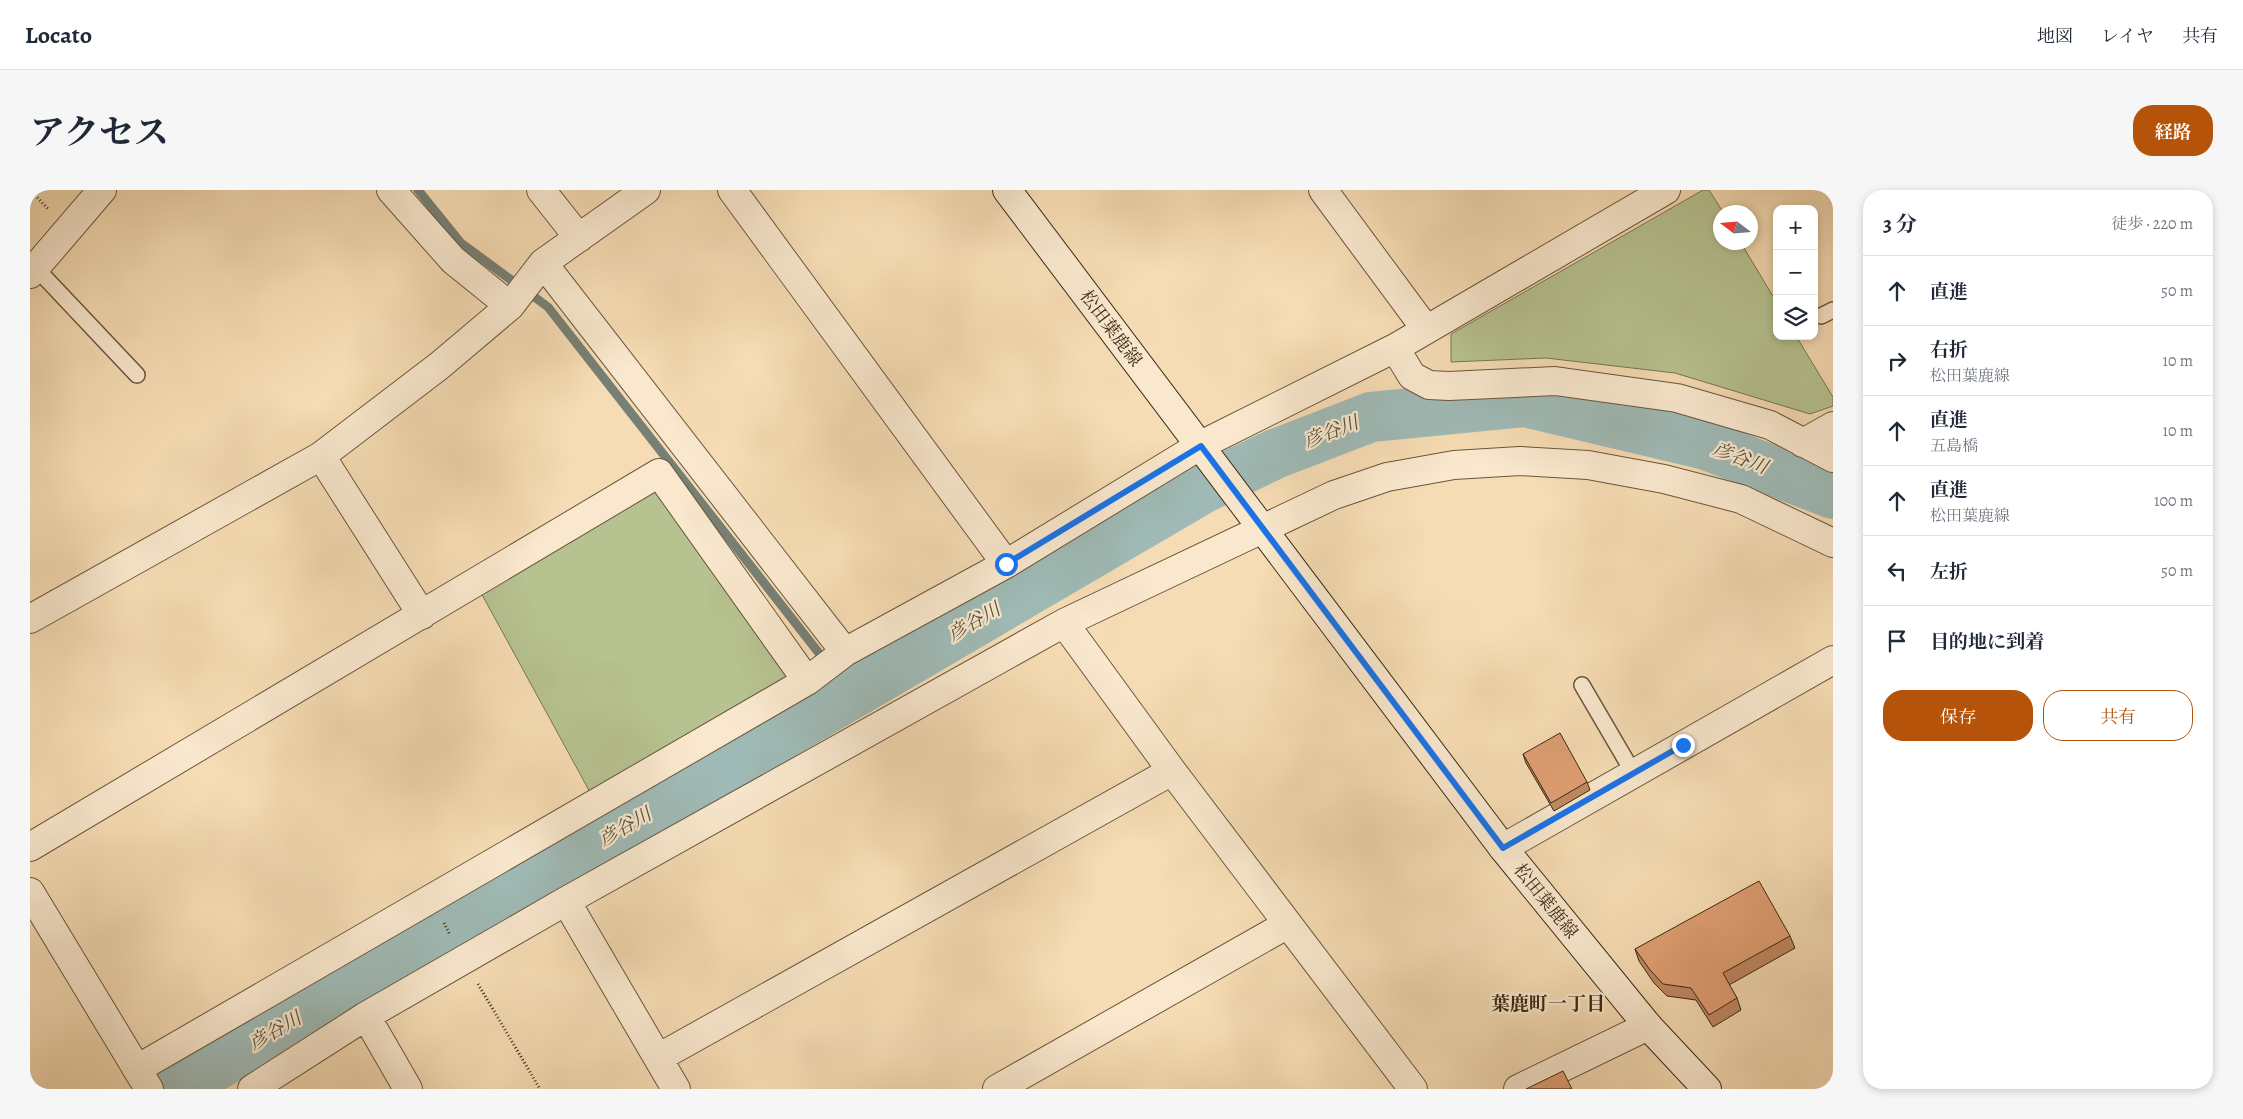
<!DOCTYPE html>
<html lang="ja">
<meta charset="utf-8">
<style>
:root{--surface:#fff;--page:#f6f6f7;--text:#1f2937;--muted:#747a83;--line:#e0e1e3;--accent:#b45309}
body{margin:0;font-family:Alegreya,"Noto Serif JP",serif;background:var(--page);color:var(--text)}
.controls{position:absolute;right:15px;top:15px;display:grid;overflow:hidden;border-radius:10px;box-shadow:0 2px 8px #0003}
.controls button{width:45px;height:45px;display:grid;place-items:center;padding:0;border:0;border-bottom:1px solid var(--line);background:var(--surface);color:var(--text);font:25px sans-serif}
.compass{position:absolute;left:1683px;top:15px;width:45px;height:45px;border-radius:50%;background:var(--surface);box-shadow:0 2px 8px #0003;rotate:286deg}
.stop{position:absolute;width:15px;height:15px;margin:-11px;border:4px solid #1a73e8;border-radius:50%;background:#fff}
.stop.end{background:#1a73e8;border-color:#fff;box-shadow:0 1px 5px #0008}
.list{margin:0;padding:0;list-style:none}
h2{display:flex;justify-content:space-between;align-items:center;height:65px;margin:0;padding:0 20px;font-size:21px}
h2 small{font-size:16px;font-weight:400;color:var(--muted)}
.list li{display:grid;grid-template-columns:32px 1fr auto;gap:15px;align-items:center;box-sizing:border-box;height:70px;padding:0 20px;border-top:1px solid var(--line)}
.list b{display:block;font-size:19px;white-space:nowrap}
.list p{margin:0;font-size:16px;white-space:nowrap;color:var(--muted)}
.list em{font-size:16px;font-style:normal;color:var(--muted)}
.actions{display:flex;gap:10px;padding:15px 20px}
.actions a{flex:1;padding:11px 0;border:1px solid var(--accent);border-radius:20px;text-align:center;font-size:18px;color:var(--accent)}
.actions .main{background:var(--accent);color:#fff}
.icon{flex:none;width:28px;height:28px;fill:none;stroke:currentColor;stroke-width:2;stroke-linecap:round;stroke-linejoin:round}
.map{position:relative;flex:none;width:1803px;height:899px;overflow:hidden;border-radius:20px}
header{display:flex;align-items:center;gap:30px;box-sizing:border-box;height:70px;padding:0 25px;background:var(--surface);border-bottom:1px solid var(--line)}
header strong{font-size:24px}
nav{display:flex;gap:28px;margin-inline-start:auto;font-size:18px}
.intro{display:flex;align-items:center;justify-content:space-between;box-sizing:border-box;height:120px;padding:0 30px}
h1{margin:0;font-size:35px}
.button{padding:12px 22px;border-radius:20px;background:var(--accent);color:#fff;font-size:18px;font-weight:700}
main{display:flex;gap:30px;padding:0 30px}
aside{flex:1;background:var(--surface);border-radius:20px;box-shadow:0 2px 8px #0003}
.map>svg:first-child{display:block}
.green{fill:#b7c291;stroke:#797652}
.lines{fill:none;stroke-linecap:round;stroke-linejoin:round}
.stream{stroke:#778075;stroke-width:9}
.river{stroke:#9fbab6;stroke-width:50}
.service-casing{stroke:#6a563c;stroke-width:18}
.minor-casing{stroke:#6a563c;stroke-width:30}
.tertiary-casing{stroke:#6a563c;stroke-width:30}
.secondary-casing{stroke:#3b2914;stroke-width:30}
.path{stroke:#3b2914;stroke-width:3;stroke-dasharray:1 2.5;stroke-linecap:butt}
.service{stroke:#f9e8ce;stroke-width:15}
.minor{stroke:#f9e8ce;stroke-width:28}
.tertiary{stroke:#f9e8ce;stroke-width:28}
.secondary{stroke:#f9e8ce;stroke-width:28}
.wall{fill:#c08963;stroke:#3b2914}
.building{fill:#df9f73;stroke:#3b2914}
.route{stroke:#1a73e8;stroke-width:6}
.labels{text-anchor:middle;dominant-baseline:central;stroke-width:4.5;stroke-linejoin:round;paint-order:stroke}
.street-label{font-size:18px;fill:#3b2914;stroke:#f9e8ce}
.water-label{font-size:19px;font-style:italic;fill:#544d3c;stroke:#f9e8ce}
.neighbourhood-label{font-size:19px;font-weight:bold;fill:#3b2914;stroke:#f9e8ce}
</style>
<header>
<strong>Locato</strong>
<nav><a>地図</a><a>レイヤ</a><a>共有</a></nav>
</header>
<div class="intro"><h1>アクセス</h1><a class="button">経路</a></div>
<main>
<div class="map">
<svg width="1803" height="899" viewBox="0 0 1803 899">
<rect width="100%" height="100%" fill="#f6dcb4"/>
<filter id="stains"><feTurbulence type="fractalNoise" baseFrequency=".004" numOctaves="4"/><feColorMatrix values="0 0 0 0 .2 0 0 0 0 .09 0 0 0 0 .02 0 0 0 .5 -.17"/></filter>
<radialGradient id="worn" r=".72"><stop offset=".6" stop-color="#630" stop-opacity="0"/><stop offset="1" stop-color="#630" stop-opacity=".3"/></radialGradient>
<path class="green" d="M1673,0H1679L1693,22H1690V52L1711,53L1747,113V146H1766L1803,207V216L1780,224L1645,183L1516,168L1421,172V144Z
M628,293L764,487L561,604L450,401Z"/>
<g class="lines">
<path class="stream" d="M388,0L431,53L518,117L821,504"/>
<path class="river" d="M146,899L1174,298L1245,264L1341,227L1495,212L1676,255L1803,304"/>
<g class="service-casing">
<path id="service" d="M5,77L107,185
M1791,126L1803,120
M1552,495L1604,584"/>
</g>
<g class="minor-casing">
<path id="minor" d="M361,0L423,70L480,116
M511,0L549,48
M702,0L976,374
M1293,0L1395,138
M513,73L815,462
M0,84L72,0
M1365,158L1382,186L1399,195L1419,196L1525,191L1647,208L1740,235L1803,268
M1773,253L1803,236
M291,266L392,425
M0,429L291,266L409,176L480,116L513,73L616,0
M1034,433L1142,581L1383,899
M0,657L629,283L777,491
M1473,658L1803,470
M536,711L646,899
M336,826L378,899
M628,868L1142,581
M107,879L777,491L815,462L976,374L1171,255L1365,158L1636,0
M222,899L336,826L536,711L1034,433L1304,305L1357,287L1424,275L1490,271L1558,275L1634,289L1711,309L1803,353
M967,899L1258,734
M1488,899L1618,836"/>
</g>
<g class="tertiary-casing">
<path id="tertiary" d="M0,702L119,899"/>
</g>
<g class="secondary-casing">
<path id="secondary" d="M977,0L1473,658L1618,836L1677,899"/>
</g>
<path class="path" d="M0,0L19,20
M414,733L420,745
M448,794L510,899"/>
<use href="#service" class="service"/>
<use href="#minor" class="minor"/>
<use href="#tertiary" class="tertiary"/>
<use href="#secondary" class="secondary"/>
</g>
<path class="wall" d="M1493,564L1557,592L1560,600L1524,621L1496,573Z
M1760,746L1765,758L1699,795L1707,808L1711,820L1683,837L1666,810L1637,806L1624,793L1609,771L1605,759Z"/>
<path class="building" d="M1530,543L1557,592L1521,613L1493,564Z
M1729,691L1760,746L1693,783L1707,808L1679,825L1661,798L1633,794L1620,780L1605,759Z
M1533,881L1542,899H1496Z"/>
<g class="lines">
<path class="route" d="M976,374L1171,256L1473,658L1653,555"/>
</g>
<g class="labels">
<g class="street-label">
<text transform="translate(1081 138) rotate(53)">松田葉鹿線</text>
<text transform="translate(1516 711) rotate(51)">松田葉鹿線</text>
</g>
<g class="water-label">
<text transform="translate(1301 242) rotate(-21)">彦谷川</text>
<text transform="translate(1710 268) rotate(21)">彦谷川</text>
<text transform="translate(944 432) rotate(-30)">彦谷川</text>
<text transform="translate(595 637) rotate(-30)">彦谷川</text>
<text transform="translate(245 841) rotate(-30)">彦谷川</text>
</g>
<g class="neighbourhood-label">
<text x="1518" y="814">葉鹿町一丁目</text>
</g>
</g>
<rect width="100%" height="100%" filter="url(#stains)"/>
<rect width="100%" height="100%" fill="url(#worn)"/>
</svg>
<div class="controls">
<button>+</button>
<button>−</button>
<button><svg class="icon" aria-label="layers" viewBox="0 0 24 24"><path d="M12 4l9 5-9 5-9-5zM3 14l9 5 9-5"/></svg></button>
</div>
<svg class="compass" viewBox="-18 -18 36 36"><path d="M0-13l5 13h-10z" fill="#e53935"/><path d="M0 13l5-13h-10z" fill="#747a83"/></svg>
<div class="stop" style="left:976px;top:374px"></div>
<div class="stop end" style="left:1653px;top:555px"></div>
</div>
<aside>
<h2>3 分<small>徒歩 · 220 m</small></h2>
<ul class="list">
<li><svg class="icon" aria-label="ahead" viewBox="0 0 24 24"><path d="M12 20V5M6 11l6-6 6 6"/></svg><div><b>直進</b></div><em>50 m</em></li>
<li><svg class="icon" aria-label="right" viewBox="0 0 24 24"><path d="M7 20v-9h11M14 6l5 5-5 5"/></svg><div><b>右折</b><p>松田葉鹿線</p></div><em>10 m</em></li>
<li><svg class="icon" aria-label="ahead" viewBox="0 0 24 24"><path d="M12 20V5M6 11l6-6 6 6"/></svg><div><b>直進</b><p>五島橋</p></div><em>10 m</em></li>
<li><svg class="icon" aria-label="ahead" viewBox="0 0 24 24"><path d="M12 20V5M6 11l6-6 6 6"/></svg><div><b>直進</b><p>松田葉鹿線</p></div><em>100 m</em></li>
<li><svg class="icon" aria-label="left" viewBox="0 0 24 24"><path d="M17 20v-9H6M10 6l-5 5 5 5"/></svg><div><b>左折</b></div><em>50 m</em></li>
<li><svg class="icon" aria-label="arrive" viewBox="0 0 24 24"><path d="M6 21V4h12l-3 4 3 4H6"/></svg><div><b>目的地に到着</b></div></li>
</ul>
<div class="actions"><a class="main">保存</a><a>共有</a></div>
</aside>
</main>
